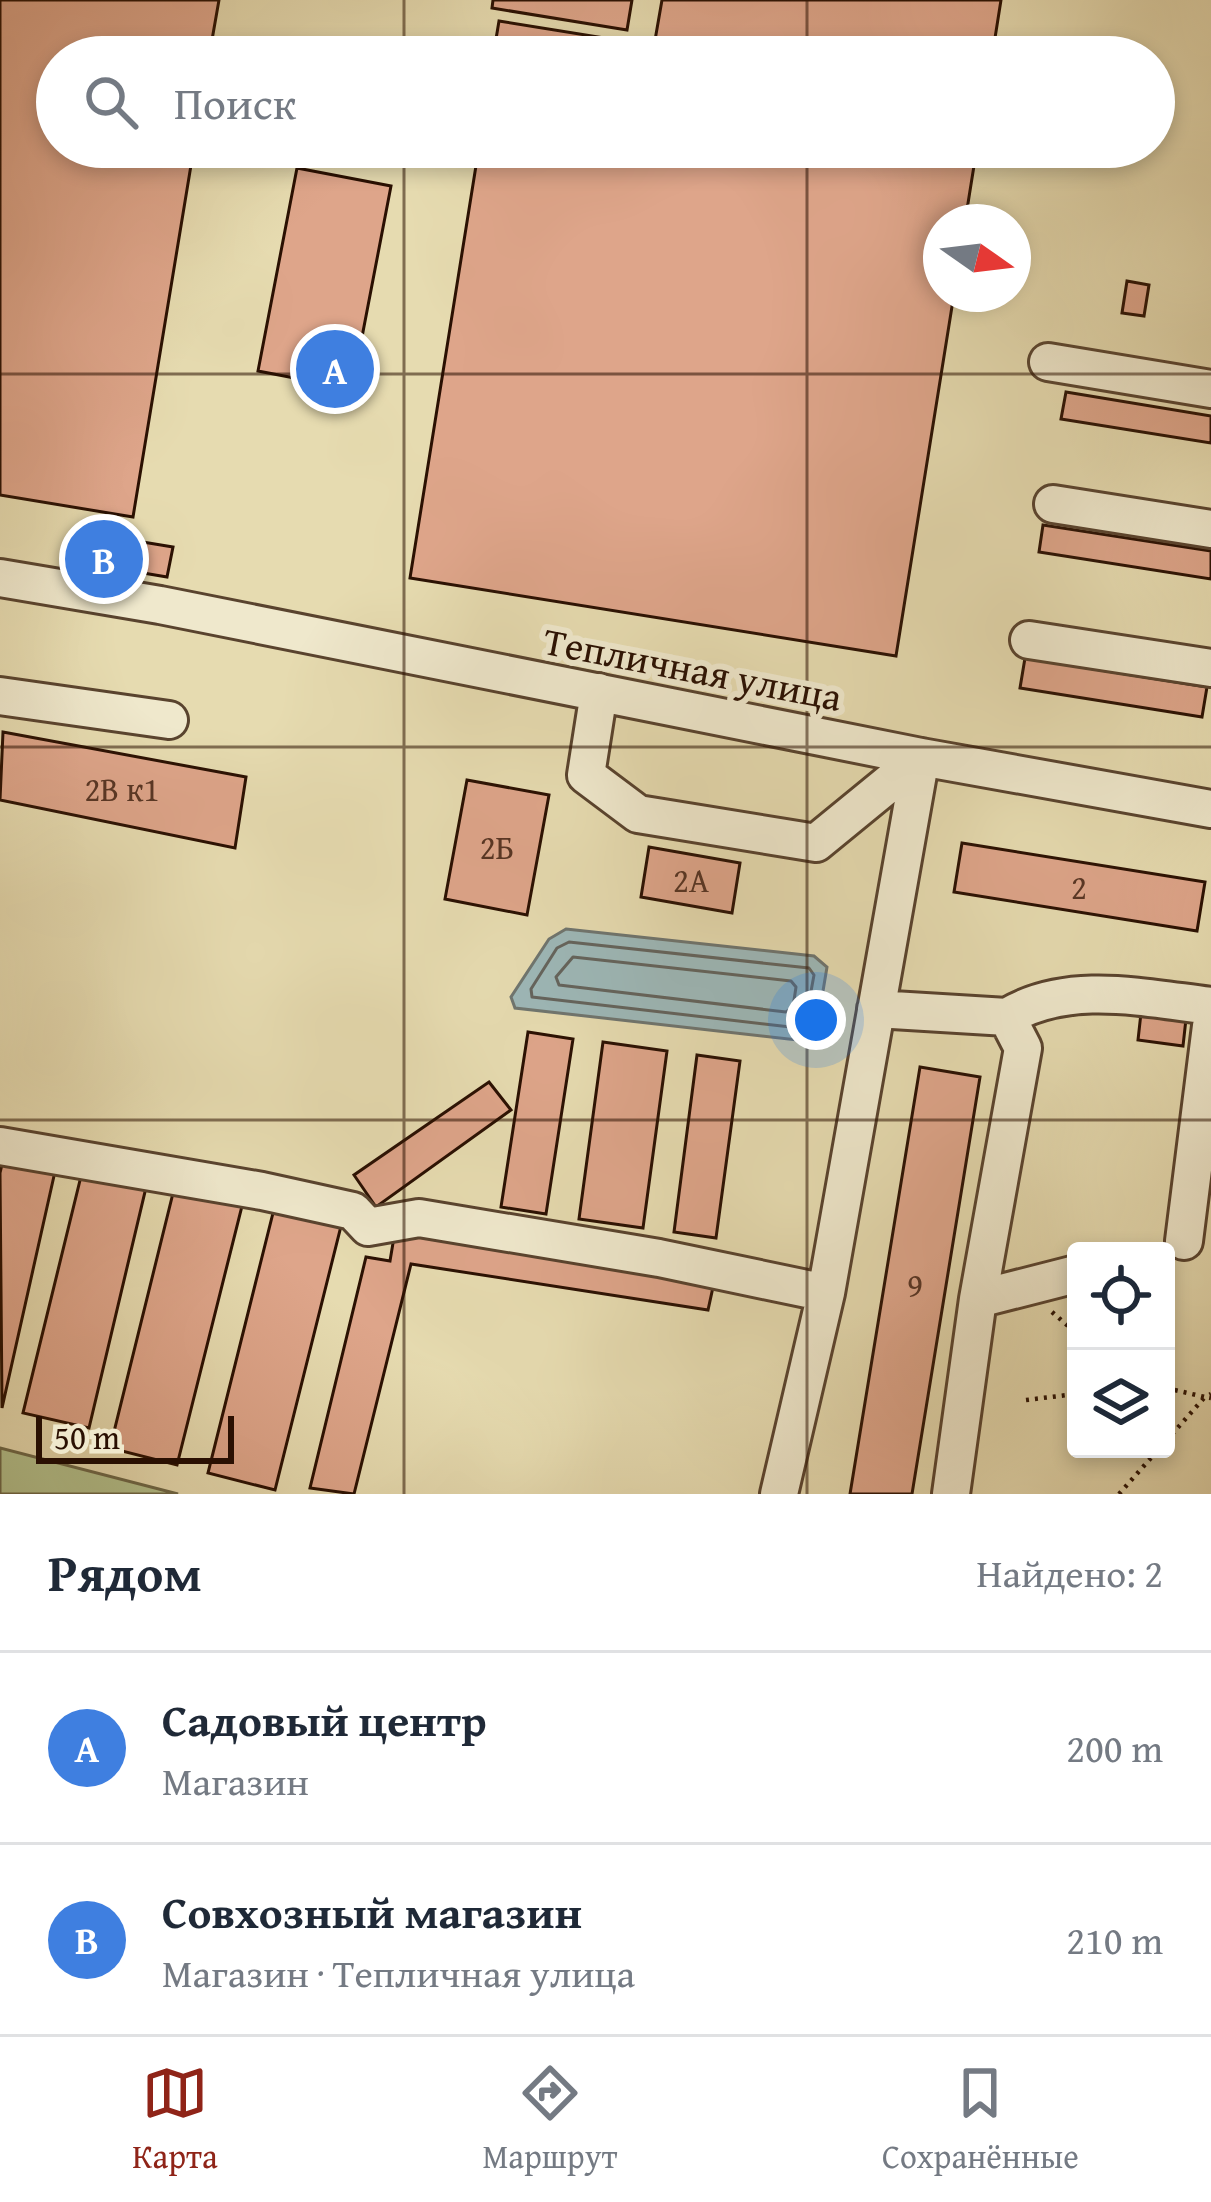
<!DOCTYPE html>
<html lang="ru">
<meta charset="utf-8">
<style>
:root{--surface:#fff;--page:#f2f2f3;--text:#1f2937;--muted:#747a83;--line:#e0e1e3;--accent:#8f2418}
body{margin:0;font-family:"Gentium Book Plus",serif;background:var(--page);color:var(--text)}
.controls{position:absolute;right:36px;bottom:36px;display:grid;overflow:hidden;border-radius:12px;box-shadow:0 6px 18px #0003}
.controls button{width:108px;height:108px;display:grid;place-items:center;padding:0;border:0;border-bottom:3px solid var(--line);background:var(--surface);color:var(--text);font:60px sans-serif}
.compass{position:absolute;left:923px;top:204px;width:108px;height:108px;border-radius:50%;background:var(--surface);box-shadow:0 6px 18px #0003;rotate:104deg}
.scale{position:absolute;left:36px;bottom:30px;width:198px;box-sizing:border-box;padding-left:12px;border:6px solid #2a1002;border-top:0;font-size:33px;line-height:42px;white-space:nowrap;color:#2a1002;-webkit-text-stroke:9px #efe8cc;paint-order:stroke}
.you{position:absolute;left:816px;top:1020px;width:42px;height:42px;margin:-30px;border:9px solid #fff;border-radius:50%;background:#1a73e8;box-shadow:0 0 0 18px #1a73e833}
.badge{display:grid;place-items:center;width:78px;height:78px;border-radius:50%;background:var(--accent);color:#fff;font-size:39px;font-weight:700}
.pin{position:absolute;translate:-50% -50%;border:6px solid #fff;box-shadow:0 3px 12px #0006}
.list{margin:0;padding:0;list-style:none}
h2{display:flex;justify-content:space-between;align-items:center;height:156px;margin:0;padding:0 48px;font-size:51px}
h2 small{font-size:39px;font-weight:400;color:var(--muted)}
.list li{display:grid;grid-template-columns:78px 1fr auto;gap:36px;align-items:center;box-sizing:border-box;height:192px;padding:0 48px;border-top:3px solid var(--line)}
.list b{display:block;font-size:45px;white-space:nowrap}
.list p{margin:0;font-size:39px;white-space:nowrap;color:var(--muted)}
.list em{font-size:39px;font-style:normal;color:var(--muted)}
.icon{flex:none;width:66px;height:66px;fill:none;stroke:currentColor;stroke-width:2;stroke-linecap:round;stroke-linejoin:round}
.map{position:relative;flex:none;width:1211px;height:1494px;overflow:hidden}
.search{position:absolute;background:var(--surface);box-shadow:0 6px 18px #0003;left:36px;right:36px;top:36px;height:132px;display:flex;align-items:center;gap:30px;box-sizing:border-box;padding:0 42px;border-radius:66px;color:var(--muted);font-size:45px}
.sheet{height:540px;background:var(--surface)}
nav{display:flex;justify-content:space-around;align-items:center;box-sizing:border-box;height:168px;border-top:3px solid var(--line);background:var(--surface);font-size:33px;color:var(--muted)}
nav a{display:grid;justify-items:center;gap:6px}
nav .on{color:var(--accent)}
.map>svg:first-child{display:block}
.green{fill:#b3c18d;stroke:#6e6848;stroke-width:3}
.water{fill:#9db8b8;stroke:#6f756f;stroke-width:3}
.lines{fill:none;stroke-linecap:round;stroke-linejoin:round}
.shore{stroke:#64645d;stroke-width:3}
.building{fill:#dea58a;stroke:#2a1002;stroke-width:3}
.minor-casing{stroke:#59432e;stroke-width:42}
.path{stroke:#2a1002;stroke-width:4.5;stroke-dasharray:3 6;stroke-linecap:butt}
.minor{stroke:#efe8cc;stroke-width:36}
.grid{fill:none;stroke:#2a1002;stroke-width:3;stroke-opacity:0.55}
.labels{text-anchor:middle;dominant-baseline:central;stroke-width:12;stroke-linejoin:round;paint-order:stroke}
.number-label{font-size:33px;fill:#573524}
.street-label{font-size:39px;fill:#2a1002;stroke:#efe8cc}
</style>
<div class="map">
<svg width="1211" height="1494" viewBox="0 0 1211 1494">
<rect width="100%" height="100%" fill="#e6dbb0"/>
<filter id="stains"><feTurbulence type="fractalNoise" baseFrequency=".00167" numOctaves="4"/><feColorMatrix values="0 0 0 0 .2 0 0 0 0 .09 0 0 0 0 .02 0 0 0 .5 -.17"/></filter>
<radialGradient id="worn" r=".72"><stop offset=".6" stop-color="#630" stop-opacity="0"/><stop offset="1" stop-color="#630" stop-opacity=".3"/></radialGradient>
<path class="green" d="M0,1448L178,1494H0Z"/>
<path class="water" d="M566,929L814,956L827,967L816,1033L806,1041L515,1008L511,997L549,939Z"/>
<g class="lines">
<path class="shore" d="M569,942L809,968L814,975L805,1024L799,1028L532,997L531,989L557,948Z
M573,957L791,981L796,987L793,1007L786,1012L559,985L556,977Z"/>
</g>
<path class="building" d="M0,0H219L209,57H57V147H194L133,517L0,495Z
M493,0H632L627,30L492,8Z
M662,0H1001L992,57H493L499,21L654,46Z
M479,147H977L965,222H941V294H954L896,656L410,578Z
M297,168L391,186L352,389L258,371Z
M1127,281L1149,285L1144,316L1122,313Z
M1066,392L1211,416V443L1061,419Z
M1043,525L1211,551V579L1039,552Z
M82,532L173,547L167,577L78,562Z
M1025,658L1207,687L1202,717L1020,688Z
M3,732L246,777L235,848L0,800Z
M467,780L549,795L527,915L445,899Z
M962,843L1205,882L1197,931L954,892Z
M649,847L740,863L732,913L641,897Z
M1141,1013L1186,1019L1183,1046L1138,1040Z
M528,1032L573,1039L546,1214L501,1207Z
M603,1042L667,1051L643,1228L579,1219Z
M697,1055L740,1061L716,1238L674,1232Z
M920,1067L980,1077L912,1494H850Z
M489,1082L511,1110L376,1207L354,1175Z
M4,1156L56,1167L2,1408L0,1173Z
M84,1164L148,1179L89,1428L23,1413Z
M177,1177L245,1194L177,1465L110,1448Z
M276,1201L343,1218L275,1490L208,1473Z
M396,1225L715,1278L708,1310L411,1264L354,1494L310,1488L366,1257L390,1261Z"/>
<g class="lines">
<g class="minor-casing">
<path id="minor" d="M1048,362L1211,389
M1053,504L1211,529
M0,578L160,605L921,757L1211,809
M1029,640L1211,668
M599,692L586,775L638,814L816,843L921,757
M0,696L169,720
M876,1009L1007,1017
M0,1146L262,1191L353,1211L368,1227L419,1218L659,1258L826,1293
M1184,1241L1211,1026
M978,1299L1076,1274
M779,1494L826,1293L921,757
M951,1494L978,1299L1023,1048L1007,1017C1068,980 1144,998 1211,1006"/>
</g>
<path class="path" d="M1052,1312L1076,1333
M1166,1388L1205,1397L1211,1394
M1026,1400L1076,1394
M1166,1441L1205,1397L1211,1398
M1119,1494L1159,1449"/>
<use href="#minor" class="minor"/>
</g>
<path class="grid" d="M404,0V57M807,0V57M404,147V1494M807,147V1494M0,374H1211M0,747H1211M0,1120H1211"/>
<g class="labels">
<g class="number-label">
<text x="122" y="789">2В к1</text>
<text x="497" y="847">2Б</text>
<text x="691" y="880">2А</text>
<text x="1079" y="887">2</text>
<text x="915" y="1285">9</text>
</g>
<g class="street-label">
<text transform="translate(693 668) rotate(11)">Тепличная улица</text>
</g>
</g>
<rect width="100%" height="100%" filter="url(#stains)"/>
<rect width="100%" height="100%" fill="url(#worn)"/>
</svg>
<div class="controls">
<button><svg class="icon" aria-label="locate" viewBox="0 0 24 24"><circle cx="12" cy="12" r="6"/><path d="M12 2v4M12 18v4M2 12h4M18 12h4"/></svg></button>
<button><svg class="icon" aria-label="layers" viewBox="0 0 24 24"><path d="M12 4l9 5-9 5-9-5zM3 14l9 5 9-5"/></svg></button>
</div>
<svg class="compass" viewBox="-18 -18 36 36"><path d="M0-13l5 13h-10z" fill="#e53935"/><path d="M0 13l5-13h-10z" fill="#747a83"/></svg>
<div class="scale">50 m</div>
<div class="you"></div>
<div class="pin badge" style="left:335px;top:369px;background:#3f7fe0">A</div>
<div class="pin badge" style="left:104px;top:559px;background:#3f7fe0">B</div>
<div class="search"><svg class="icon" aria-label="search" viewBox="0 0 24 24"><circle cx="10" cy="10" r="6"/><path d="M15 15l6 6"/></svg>Поиск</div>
</div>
<section class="sheet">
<h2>Рядом<small>Найдено: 2</small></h2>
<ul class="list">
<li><span class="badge" style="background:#3f7fe0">A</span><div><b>Садовый центр</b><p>Магазин</p></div><em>200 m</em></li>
<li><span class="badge" style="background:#3f7fe0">B</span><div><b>Совхозный магазин</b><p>Магазин · Тепличная улица</p></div><em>210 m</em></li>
</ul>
</section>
<nav>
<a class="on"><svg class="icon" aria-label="map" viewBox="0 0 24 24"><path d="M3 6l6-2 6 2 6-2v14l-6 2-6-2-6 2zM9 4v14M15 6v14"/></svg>Карта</a>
<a><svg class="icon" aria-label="directions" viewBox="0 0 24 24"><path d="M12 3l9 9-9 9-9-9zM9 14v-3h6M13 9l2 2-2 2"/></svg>Маршрут</a>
<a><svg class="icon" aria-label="saved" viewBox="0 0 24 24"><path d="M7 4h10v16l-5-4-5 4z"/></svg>Сохранённые</a>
</nav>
